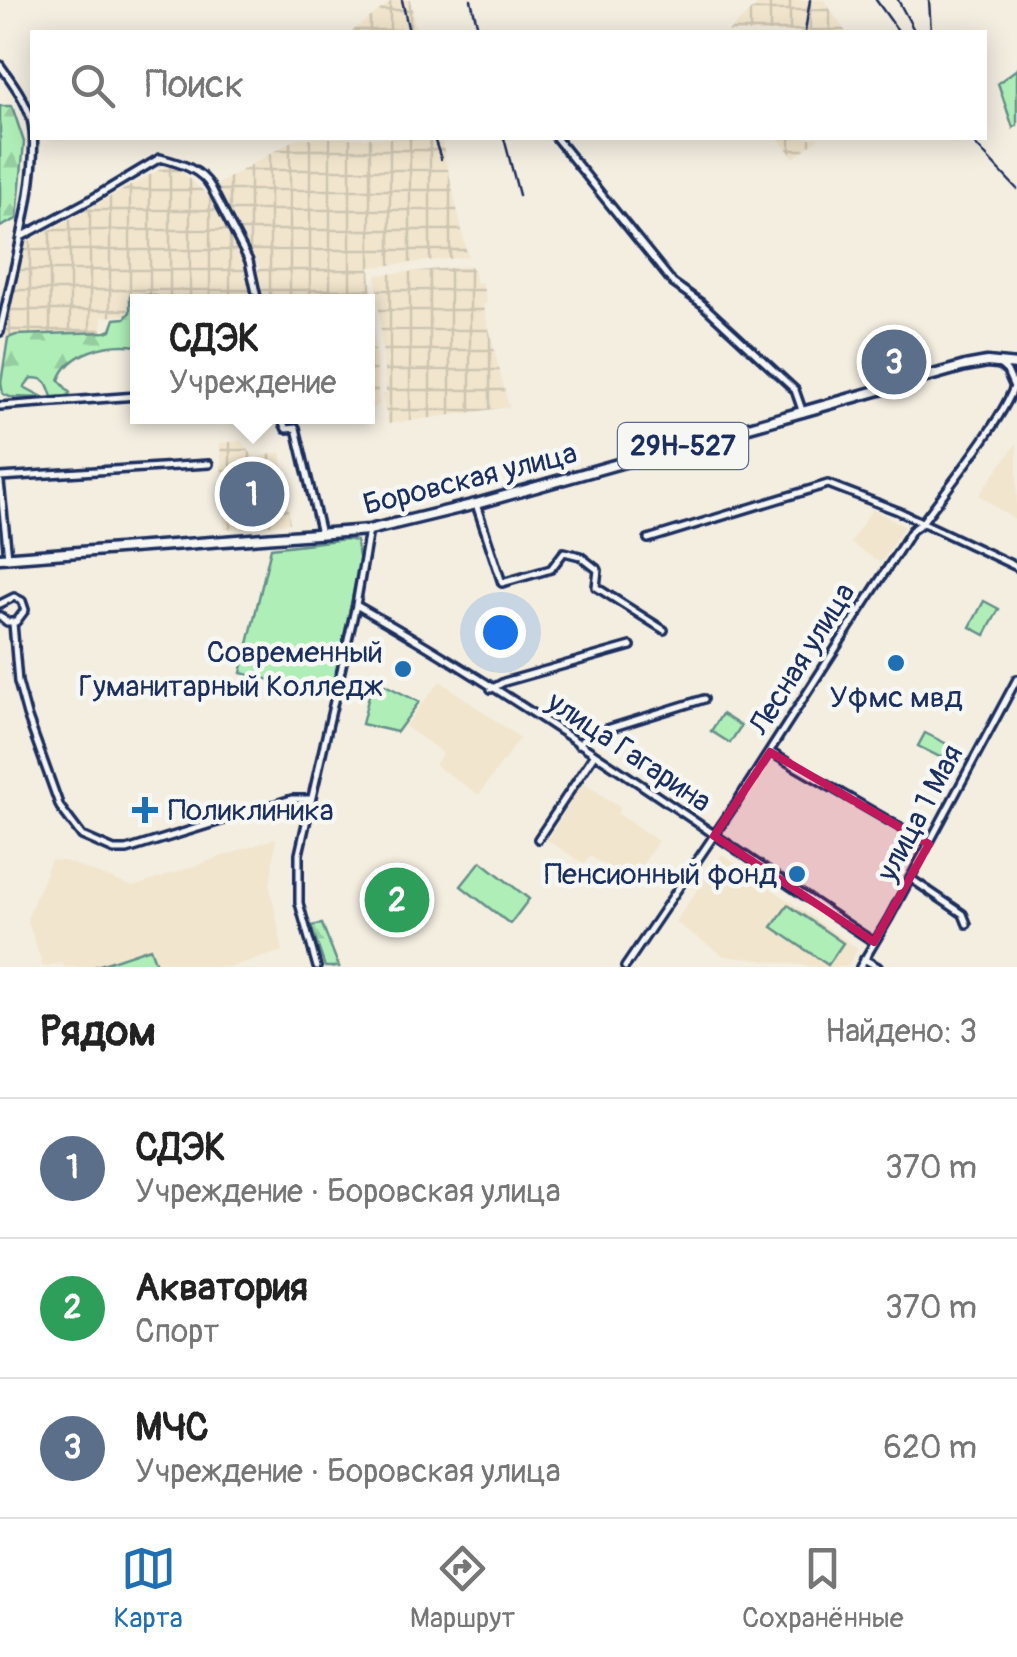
<!DOCTYPE html>
<html lang="ru">
<meta charset="utf-8">
<style>
:root{--surface:#fff;--page:#f2f2f2;--text:#222;--muted:#767676;--line:#e0e0e0;--accent:#1f6fb2}
body{margin:0;font-family:Pangolin,sans-serif;background:var(--page);color:var(--text)}
.you{position:absolute;left:500px;top:632px;width:35px;height:35px;margin:-25px;border:8px solid #fff;border-radius:50%;background:#1a73e8;box-shadow:0 0 0 15px #1a73e833}
.badge{display:grid;place-items:center;width:65px;height:65px;border-radius:50%;background:var(--accent);color:#fff;font-size:32px;font-weight:700}
.pin{position:absolute;translate:-50% -50%;border:5px solid #fff;box-shadow:0 2px 10px #0006}
.popup{position:absolute;left:130px;top:294px;width:245px;height:130px;box-sizing:border-box;display:grid;place-content:center;border-radius:0px;background:var(--surface);filter:drop-shadow(0 2px 8px #0005);font-size:32px;white-space:nowrap;color:var(--muted)}
.popup b{font-size:38px;color:var(--text)}
.popup::after{content:'';position:absolute;left:50%;top:100%;margin-left:-20px;border:20px solid transparent;border-top-color:var(--surface)}
.list{margin:0;padding:0;list-style:none}
h2{display:flex;justify-content:space-between;align-items:center;height:130px;margin:0;padding:0 40px;font-size:42px}
h2 small{font-size:32px;font-weight:400;color:var(--muted)}
.list li{display:grid;grid-template-columns:65px 1fr auto;gap:30px;align-items:center;box-sizing:border-box;height:140px;padding:0 40px;border-top:2px solid var(--line)}
.list b{display:block;font-size:38px;white-space:nowrap}
.list p{margin:0;font-size:32px;white-space:nowrap;color:var(--muted)}
.list em{font-size:32px;font-style:normal;color:var(--muted)}
.icon{flex:none;width:55px;height:55px;fill:none;stroke:currentColor;stroke-width:2;stroke-linecap:round;stroke-linejoin:round}
.map{position:relative;flex:none;width:1017px;height:967px;overflow:hidden}
.search{position:absolute;background:var(--surface);box-shadow:0 5px 25px #0003;left:30px;right:30px;top:30px;height:110px;display:flex;align-items:center;gap:25px;box-sizing:border-box;padding:0 35px;border-radius:0px;color:var(--muted);font-size:38px}
.sheet{height:550px;background:var(--surface)}
nav{display:flex;justify-content:space-around;align-items:center;box-sizing:border-box;height:140px;border-top:2px solid var(--line);background:var(--surface);font-size:28px;color:var(--muted)}
nav a{display:grid;justify-items:center;gap:5px}
nav .on{color:var(--accent)}
.map>svg:first-child{display:block}
.built{fill:#f1e5cd}
.industrial{fill:url(#industrial-grid)}
.forest{fill:url(#forest-firs);stroke:#658f8a;stroke-width:2.5}
.park{fill:#afefb7;stroke:#658f8a;stroke-width:2.5}
.lines{fill:none;stroke-linecap:round;stroke-linejoin:round}
.minor-casing{stroke:#1b2f5e;stroke-width:12}
.major-casing{stroke:#1b2f5e;stroke-width:15}
.minor{stroke:#f6f6f2;stroke-width:5}
.major{stroke:#f6f6f2;stroke-width:8}
.rail{stroke:#1b2f5e;stroke-width:2.5}
.marked{fill:#c2185b;fill-opacity:0.2;stroke:#c2185b;stroke-width:8;stroke-linejoin:round}
.poi-dot{fill:#1f6fb2;stroke:#f6f6f2;stroke-width:4}
.labels{text-anchor:middle;dominant-baseline:central;stroke-width:9;stroke-linejoin:round;paint-order:stroke}
.shield{fill:#f6f6f2;stroke:#5d6b8a;stroke-width:2.5}
.shield-label{font-size:28px;font-weight:bold;fill:#1b2f5e}
.street-label{font-size:30px;fill:#1b2f5e;stroke:#f6f6f2}
.poi-label{font-size:30px;fill:#1b2f5e;stroke:#f6f6f2;text-anchor:end}
</style>
<div class="map">
<svg width="1017" height="967" viewBox="0 0 1017 967">
<defs>
<pattern id="industrial-grid" width="8" height="8" patternUnits="userSpaceOnUse" patternTransform="scale(2.5)"><rect width="8" height="8" fill="#f1e5cd"/><path d="M0 4h8M4 0v8" fill="none" stroke="#cec5b2"/></pattern>
<pattern id="forest-firs" width="22" height="20" patternUnits="userSpaceOnUse" patternTransform="scale(2.5)"><rect width="22" height="20" fill="#afefb7"/><path d="M5 1l3.5 6h-7zM16 11l3.5 6h-7z" fill="#96cda0"/></pattern>
</defs>
<rect width="100%" height="100%" fill="#f4eee1"/>
<filter id="ink" filterUnits="userSpaceOnUse"><feTurbulence type="fractalNoise" baseFrequency=".01" numOctaves="2"/><feDisplacementMap in="SourceGraphic" scale="20" xChannelSelector="R" yChannelSelector="G"/><feConvolveMatrix kernelMatrix="1 2 1 2 8 2 1 2 1" color-interpolation-filters="sRGB"/></filter>
<g filter="url(#ink)">
<path class="built" d="M1017,443V522L979,495Z
M872,509L904,526L881,563L850,543Z
M440,681L520,738L479,795L435,765L443,753L405,726Z
M583,782L621,808L617,813L658,841L631,882L590,856L584,864L547,840Z
M276,838L270,887L283,951L230,967H64L63,963L43,967L27,918L51,860L65,861L133,887Z
M722,854L858,949L847,967H819L724,956L675,922Z"/>
<path class="industrial" d="M393,0H410L417,32H351Z
M762,0H824L846,32H728Z
M297,138H441L468,257L370,267L379,405L370,409H367V302L262,301L254,273L260,269L215,186Z
M778,138H819L794,158Z
M172,163L208,195L245,262L252,292L213,301L128,302V315L102,317V333L3,338L24,244Z
M471,266L477,283L482,282L487,303L483,305L509,407L388,424L382,394L386,393L376,275Z
M241,441L255,458L281,452L290,523L225,529L220,443Z"/>
<path class="forest" d="M0,106H12L24,142L17,219L0,227Z
M149,295L177,301L137,302V346C107,342 69,352 59,380L70,393L67,396L52,397C47,382 47,378 31,378L24,387L45,398L10,397L3,394L1,383L8,338L16,335L106,332L111,330L115,319L125,318L130,312V297Z
M322,924L339,967H325L311,926Z"/>
<path class="park" d="M1017,69V125L1013,128L998,83Z
M346,539L356,541L360,562L335,679L329,693L241,673L271,548Z
M984,601L999,609L985,635L970,627Z
M373,679L419,702L397,732L362,724Z
M722,714L741,726L730,743L711,731Z
M925,733L949,745L942,758L918,746Z
M481,861L529,899L510,924L461,886Z
M788,905L843,943L828,965L772,927Z
M150,948L157,967H94Z"/>
<g class="lines">
<g class="minor-casing">
<path id="minor" d="M0,65C12,82 25,99 31,119C43,167 10,280 0,332
M556,138L673,283L701,303L795,390L803,413
M21,237L88,201L160,158C179,163 201,169 211,187L249,261L258,302
M998,363L1007,371L1014,387
M0,406L137,396
M280,416L286,429L296,428L321,534
M0,477L209,464
M0,482L8,557
M476,504L502,583L551,569L564,552L580,556L598,570L596,587L664,630
M648,539L828,484L898,511L1017,567
M0,604L14,597L22,601L25,610L16,622H7L0,616
M356,605C535,706 702,829 874,942
M13,623L18,682L27,715L60,807L82,836L114,850H127L292,799H310
M491,689L504,682L631,646
M578,744L591,734L704,699
M770,752L929,844
M538,839L594,755
M910,878L963,914L967,924
M864,959L878,967
M317,967L299,903V854L356,605L369,530
M625,967L740,797L912,530L921,524C945,491 1010,412 1017,377
M860,967L889,918L1017,679"/>
</g>
<g class="major-casing">
<path id="major" d="M0,558L369,530L476,504L965,366L987,362L1017,365"/>
</g>
<use href="#minor" class="minor"/>
<use href="#major" class="major"/>
<path class="rail" d="M402,0L409,32
M471,0L479,32
M876,0L899,32
M898,0L915,32
M929,0L931,32
M805,32L810,0
M434,138L441,159
M504,138L519,195
M969,138L1017,189"/>
</g>
</g>
<path class="marked" d="M770,752L929,844L874,942L714,836Z"/>
<g class="poi-dot">
<circle cx="896" cy="663" r="10"/>
<circle cx="403" cy="669" r="10"/>
<path d="M140 795h10v10h10v10h-10v10h-10v-10h-10v-10h10z"/>
<circle cx="797" cy="874" r="10"/>
</g>
<g class="labels">
<rect class="shield" x="618" y="423" width="130" height="46" rx="8"/>
<g class="shield-label">
<text x="683" y="446">29Н-527</text>
</g>
<g class="street-label">
<text transform="translate(470 479) rotate(-14)">Боровская улица</text>
<text transform="translate(802 659) rotate(-58)">Лесная улица</text>
<text transform="translate(629 752) rotate(34)">улица Гагарина</text>
<text transform="translate(920 813) rotate(-62)">улица 1 Мая</text>
</g>
<g class="poi-label">
<text x="383" y="652">Современный<tspan x="383" dy="34">Гуманитарный Колледж</tspan></text>
<text x="896" y="697" text-anchor="middle">Уфмс мвд</text>
<text x="168" y="810" text-anchor="start">Поликлиника</text>
<text x="777" y="874">Пенсионный фонд</text>
</g>
</g>
</svg>
<div class="you"></div>
<div class="pin badge" style="left:252px;top:494px;background:#5c6f8a">1</div>
<div class="popup"><b>СДЭК</b>Учреждение</div>
<div class="pin badge" style="left:397px;top:900px;background:#2e9e5b">2</div>
<div class="pin badge" style="left:894px;top:362px;background:#5c6f8a">3</div>
<div class="search"><svg class="icon" aria-label="search" viewBox="0 0 24 24"><circle cx="10" cy="10" r="6"/><path d="M15 15l6 6"/></svg>Поиск</div>
</div>
<section class="sheet">
<h2>Рядом<small>Найдено: 3</small></h2>
<ul class="list">
<li><span class="badge" style="background:#5c6f8a">1</span><div><b>СДЭК</b><p>Учреждение · Боровская улица</p></div><em>370 m</em></li>
<li><span class="badge" style="background:#2e9e5b">2</span><div><b>Акватория</b><p>Спорт</p></div><em>370 m</em></li>
<li><span class="badge" style="background:#5c6f8a">3</span><div><b>МЧС</b><p>Учреждение · Боровская улица</p></div><em>620 m</em></li>
</ul>
</section>
<nav>
<a class="on"><svg class="icon" aria-label="map" viewBox="0 0 24 24"><path d="M3 6l6-2 6 2 6-2v14l-6 2-6-2-6 2zM9 4v14M15 6v14"/></svg>Карта</a>
<a><svg class="icon" aria-label="directions" viewBox="0 0 24 24"><path d="M12 3l9 9-9 9-9-9zM9 14v-3h6M13 9l2 2-2 2"/></svg>Маршрут</a>
<a><svg class="icon" aria-label="saved" viewBox="0 0 24 24"><path d="M7 4h10v16l-5-4-5 4z"/></svg>Сохранённые</a>
</nav>
